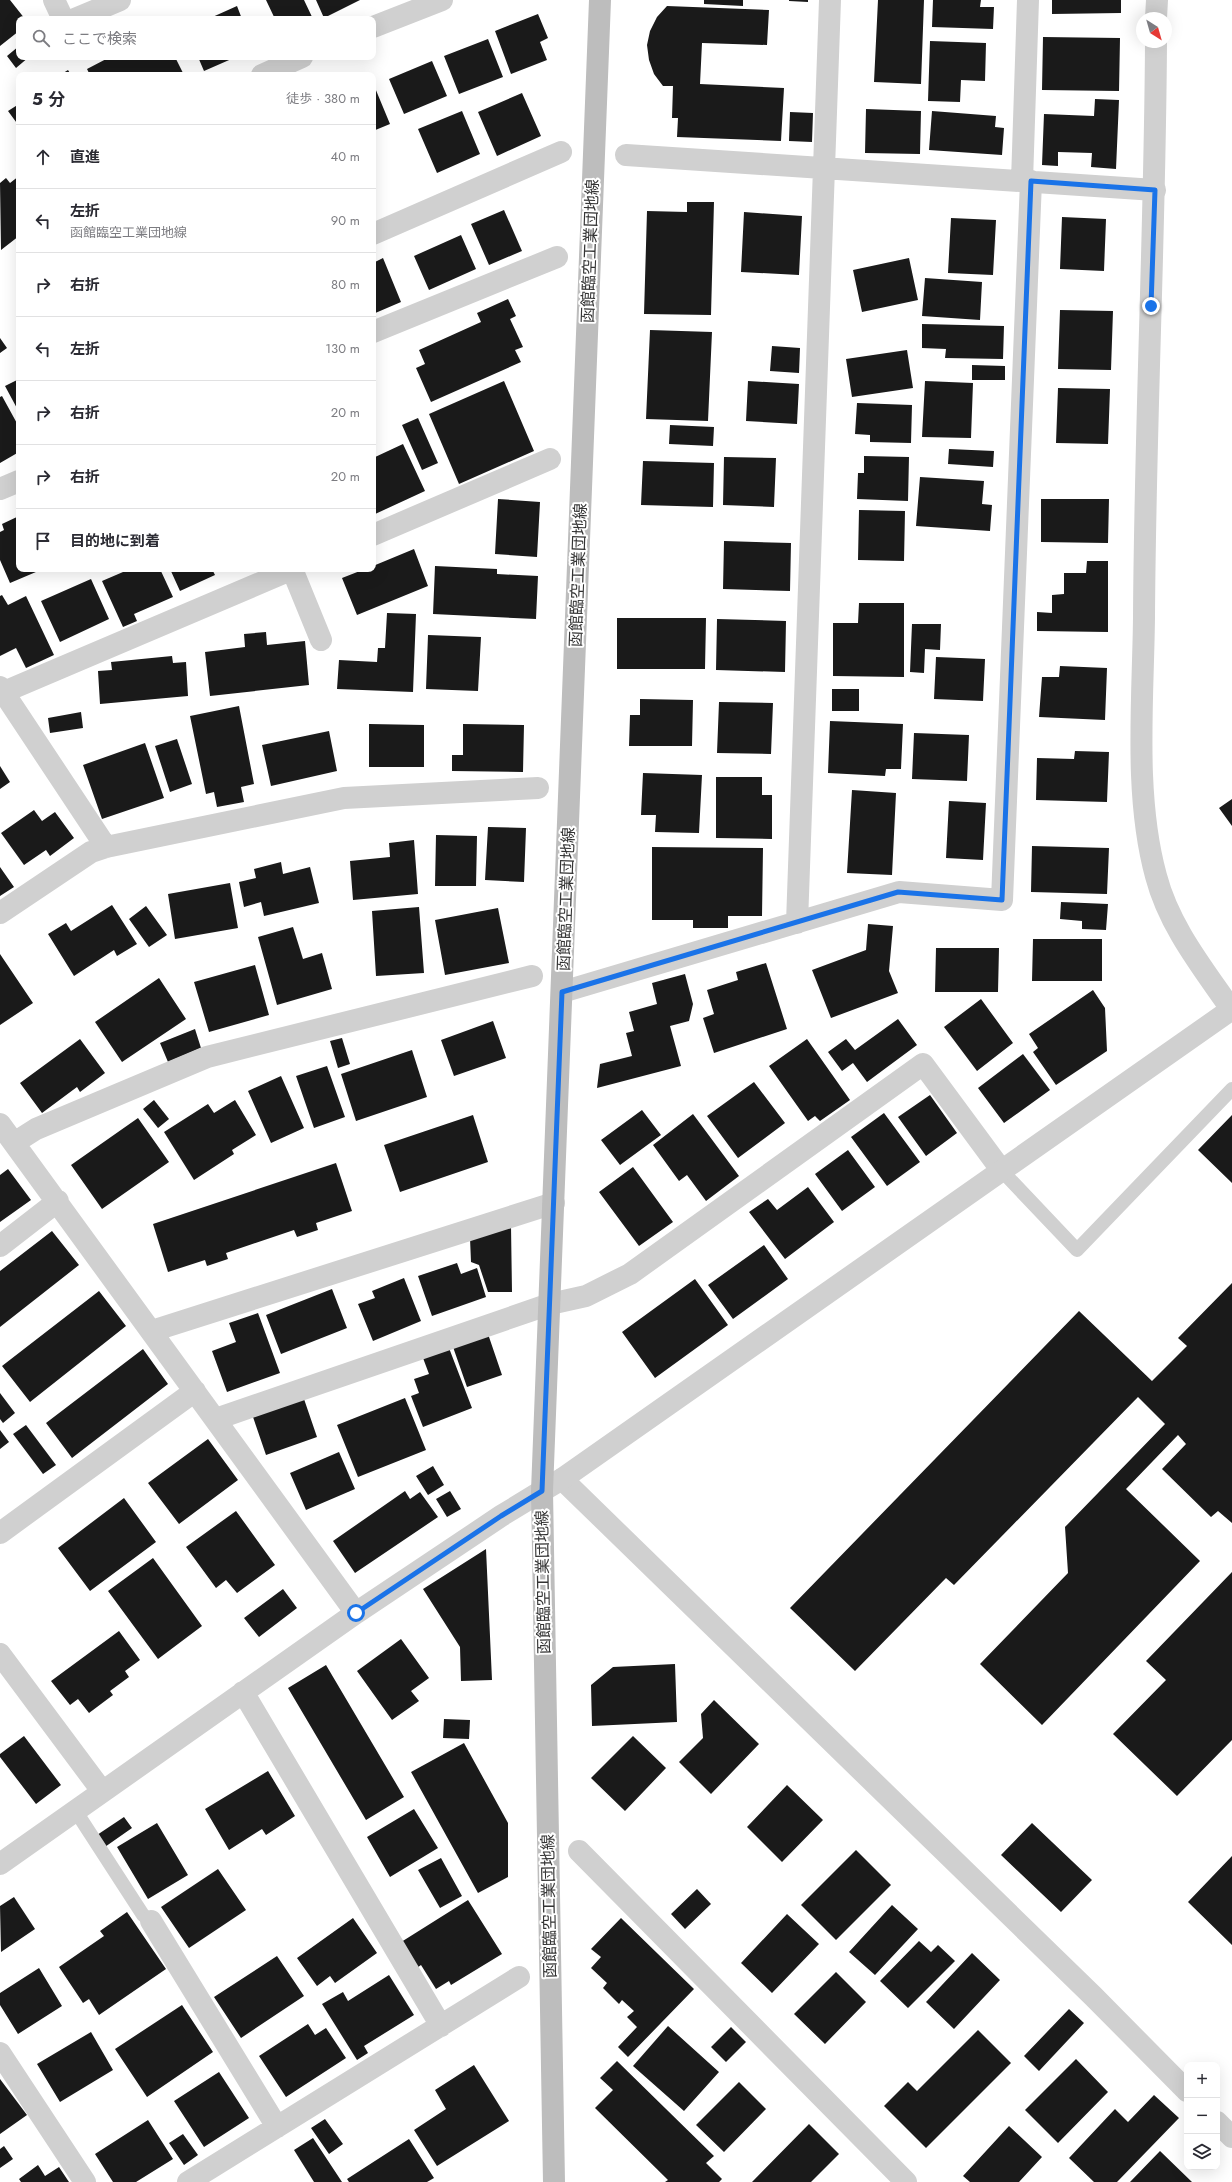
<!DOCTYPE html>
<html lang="ja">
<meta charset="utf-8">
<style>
:root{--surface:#fff;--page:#f2f2f3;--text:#2b2b33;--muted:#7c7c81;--line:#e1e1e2}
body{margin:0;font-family:Jost,"Noto Sans JP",sans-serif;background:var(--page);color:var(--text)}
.controls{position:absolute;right:12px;bottom:12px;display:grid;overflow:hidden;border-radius:8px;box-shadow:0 4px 16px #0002}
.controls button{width:36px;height:36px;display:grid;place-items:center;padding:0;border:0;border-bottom:1px solid var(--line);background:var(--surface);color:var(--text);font:20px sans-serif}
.compass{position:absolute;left:1136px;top:12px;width:36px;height:36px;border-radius:50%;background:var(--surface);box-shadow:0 4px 16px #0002;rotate:143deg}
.stop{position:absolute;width:12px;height:12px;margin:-9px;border:3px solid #1a73e8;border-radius:50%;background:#fff}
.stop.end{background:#1a73e8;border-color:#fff;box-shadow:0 1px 4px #0008}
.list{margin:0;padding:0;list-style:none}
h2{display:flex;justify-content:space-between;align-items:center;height:52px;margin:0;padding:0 16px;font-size:17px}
h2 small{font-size:13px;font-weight:400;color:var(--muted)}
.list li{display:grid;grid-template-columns:26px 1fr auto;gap:12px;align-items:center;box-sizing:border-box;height:64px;padding:0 16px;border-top:1px solid var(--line)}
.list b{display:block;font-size:15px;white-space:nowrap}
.list p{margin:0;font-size:13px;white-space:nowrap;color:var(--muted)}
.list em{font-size:13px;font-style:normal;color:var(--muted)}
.icon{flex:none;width:22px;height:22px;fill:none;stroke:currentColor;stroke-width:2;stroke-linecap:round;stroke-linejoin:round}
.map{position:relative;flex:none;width:1232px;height:2182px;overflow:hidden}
.search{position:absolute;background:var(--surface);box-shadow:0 4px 16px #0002;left:16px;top:16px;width:360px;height:44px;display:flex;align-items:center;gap:10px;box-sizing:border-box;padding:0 14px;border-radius:8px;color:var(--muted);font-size:15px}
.panel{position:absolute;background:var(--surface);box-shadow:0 4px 16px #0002;left:16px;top:72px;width:360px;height:500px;border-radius:8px}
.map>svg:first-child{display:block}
.building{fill:#1a1a1a}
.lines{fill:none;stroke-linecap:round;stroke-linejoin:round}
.service{stroke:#d0d0d0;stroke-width:14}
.minor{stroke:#d0d0d0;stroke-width:22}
.tertiary{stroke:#d0d0d0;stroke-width:22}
.secondary{stroke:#bdbdbd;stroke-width:22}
.route{stroke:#1a73e8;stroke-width:5}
.labels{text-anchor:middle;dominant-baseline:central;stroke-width:4;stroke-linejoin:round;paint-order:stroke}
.street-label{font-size:16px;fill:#333;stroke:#fff}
</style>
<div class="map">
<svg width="1232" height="2182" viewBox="0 0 1232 2182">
<rect width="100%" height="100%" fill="#fff"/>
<path class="building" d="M0,0H10L25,19H19V31L0,46Z
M266,0H304L313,19H275Z
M316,0H360L324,18Z
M704,0H743V6L704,4Z
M789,0H808V2L789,1Z
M878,0H924L921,84L874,82Z
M933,0H981L980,7H994L993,29L932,27Z
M1052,0H1121V13L1052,14Z
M237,6L242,19H208Z
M667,6L769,10L767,45L702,43L700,84L784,88L781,141L677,137L678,118H672L673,86H663L654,74L649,60L647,45L650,31L657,17Z
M538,14L548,38L540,42L547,60L511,74L495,31Z
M1043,37L1120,38L1119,91L1042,90Z
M488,39L503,77L459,94L444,56Z
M930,41L986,43L985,81L961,80L960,102L928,101Z
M19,46V57H29L16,68L7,56Z
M110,57H175L184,75H90L87,69Z
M198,57H236L204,71Z
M432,61L447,96L404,114L389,79Z
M68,70L71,75H60Z
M373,83L390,124L373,131Z
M522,93L541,136L497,156L478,112Z
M1095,99L1119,100L1116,169L1091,167L1092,153L1058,152V166L1042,165L1044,114L1094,116Z
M19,104V126L8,111Z
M866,109L921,111L920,154L865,153Z
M462,111L480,154L437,173L418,129Z
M932,111L996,116L995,127L1004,128L1002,155L929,150Z
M790,112L813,113L812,142L789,141Z
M19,176V236L1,250L0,183L6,178L10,183Z
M687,202H714L711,315L644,314L647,211L687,212Z
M504,210L522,251L489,265L471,224Z
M744,212L802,216L799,275L741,272Z
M1062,217L1106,219L1104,271L1060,269Z
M951,218L996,220L993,275L948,273Z
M461,235L476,269L429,290L414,256Z
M383,258L401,302L373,314V263Z
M909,258L918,300L862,312L853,270Z
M925,278L982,282L980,320L922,316Z
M508,299L516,316L510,319L523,347L515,350L521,362L431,402L416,368L425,364L419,350L481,322L477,313Z
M1060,310L1113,311L1111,370L1058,369Z
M922,324L1004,326L1003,359L945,358L946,349L922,348Z
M650,330L712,332L708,421L646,419Z
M0,338L7,348L0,353Z
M772,346L800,348L799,373L770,371Z
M907,350L913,388L852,397L846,359Z
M972,365L1005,366V380H972Z
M19,379V412L5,386Z
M504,381L534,451L459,484L429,414Z
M748,381L799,384L797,424L746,421Z
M925,381L973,383L971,438L922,437Z
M1058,388L1110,389L1108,444L1056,443Z
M2,396L19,427V452L0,463V397Z
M857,403L912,405L911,443L870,442V435L855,434Z
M418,418L438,463L422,470L402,425Z
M670,425L714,427L713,446L669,444Z
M403,444L425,491L373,515V458Z
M949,449L994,451L993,467L948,464Z
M864,456L909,457L908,501L857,499L858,473H864Z
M724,457L776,458L774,507L723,505Z
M643,461L714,463L713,507L641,505Z
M920,477L984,481L982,504L992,505L990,531L916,526Z
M498,499L540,502L537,557L495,554Z
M1041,499H1109L1108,543L1041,542Z
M859,510L905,511L904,561L858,560Z
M19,516V569H43L10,583L0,560V532L4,530L2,524Z
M724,541L791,543L790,591L723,589Z
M414,549L428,586L357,615L342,578L365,569H373V566Z
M1087,561H1108V632L1037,631V612L1052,613V595L1064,594V573H1086Z
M435,566L497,569V574L538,576L536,619L433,614Z
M130,569H160L173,597L134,614L137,621L123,627L102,581Z
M170,569H212L215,575L180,591Z
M91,579L109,619L60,642L41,601Z
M2,595L8,605L26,596L54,655L26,668L16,648L0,656V596Z
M859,603H904V677L833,676V623H858Z
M387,613L416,614L413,692L337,689L339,660L377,662L378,648H385Z
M617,618H706L705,669H617Z
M717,619L786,621L785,672L716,670Z
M912,624H941L940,650L925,649L924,673L910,672Z
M266,632L267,645L305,641L309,685L210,696L205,652L245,647L244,634Z
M428,635L481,637L478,691L426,689Z
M172,656L173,663L186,662L188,696L100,704L98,671L112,670L111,662Z
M936,657L985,659L983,701L934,699Z
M1060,666L1107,668L1105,720L1039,717L1042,677H1059Z
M832,689H859V711H832Z
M640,699L693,700L692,746H629L630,715H640Z
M719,702L773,703L771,754L717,753Z
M239,706L254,784L241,787L244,802L217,807L214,792L206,794L190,716Z
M81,712L83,728L50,733L48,718Z
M830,721L903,724L901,769H886L885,776L828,773Z
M369,724L424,725V767H369Z
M463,724L524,725L523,772L452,771V755H463Z
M329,731L337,771L271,786L262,745Z
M914,733L969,735L967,781L912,779Z
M177,739L192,784L170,792L155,746Z
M145,743L164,798L102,819L83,765Z
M1075,751L1109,752L1107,802L1036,800L1037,758L1074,759Z
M0,766L10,782L0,789Z
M643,773L702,775L699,833L655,832L656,815H641Z
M716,777H762V795H772V839L716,838Z
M852,790L896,793L892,875L847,873Z
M1232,799V826L1219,808Z
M949,801L986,803L983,860L946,858Z
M34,810L42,821L55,812L74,838L50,856L46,850L24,865L1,833Z
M488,827L526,828L524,882L485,880Z
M436,835L477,836L476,886H435Z
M414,840L418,894L353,900L350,861L390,857L389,843Z
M1032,846L1109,848L1107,894L1031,892Z
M652,847L763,848L762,916H728V928H693V920H652Z
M281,862L283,874L310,867L319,903L264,916L261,902L244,907L239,882L256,878L254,869Z
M0,867L14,887L0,896Z
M230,883L238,928L175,939L168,894Z
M1061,902L1108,904L1106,930L1082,929V921L1060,919Z
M112,905L137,944L117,956L114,950L74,976L48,934L66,923L71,931Z
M146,906L167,935L149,947L129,919Z
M419,907L424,973L376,976L372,911Z
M498,908L509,963L445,975L435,920Z
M868,924L893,926L889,971L898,993L831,1018L812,970L866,950Z
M293,927L303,959L322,953L332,989L277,1005L258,937Z
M1033,939H1102V981H1032Z
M936,948H999L998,992H935Z
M0,954L33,1003L0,1025Z
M766,963L787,1029L714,1053L703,1018L714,1014L707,990L738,980L736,972Z
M255,965L269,1015L209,1032L194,982Z
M685,974L693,1004L689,1021L670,1026L681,1066L597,1088L600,1064L632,1056L626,1033L634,1031L629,1012L657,1004L652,983Z
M159,978L186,1019L122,1062L95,1022Z
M1093,990L1105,1008L1107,1051L1056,1085L1033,1052L1038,1048L1029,1034Z
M981,999L1013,1043L977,1071L944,1027Z
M898,1019L917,1045L867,1082L853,1063L842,1071L828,1052L846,1039L855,1050Z
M493,1021L506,1058L454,1076L441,1040Z
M195,1029L201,1048L168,1062L160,1043Z
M342,1038L350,1064L338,1068L330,1041Z
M80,1039L105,1073L80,1092L77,1087L42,1113L20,1083Z
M807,1039L850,1100L820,1121L815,1116L808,1121L769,1066Z
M412,1050L427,1097L356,1121L341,1074Z
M1023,1054L1050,1090L1004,1123L978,1088Z
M327,1066L345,1117L314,1128L296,1076Z
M281,1076L304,1128L271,1143L248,1091Z
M754,1082L785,1123L738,1158L707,1116Z
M930,1095L957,1133L926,1156L898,1117Z
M154,1100L169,1119L158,1128L143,1109Z
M235,1100L256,1135L232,1150L234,1154L194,1180L164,1132L208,1104L214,1113Z
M642,1110L661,1135L620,1165L601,1140Z
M884,1113L920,1162L887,1186L851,1137Z
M693,1114L739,1176L706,1201L687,1175L679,1181L653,1145Z
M473,1115L488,1162L400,1192L384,1145Z
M1232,1115V1183L1198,1150Z
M138,1118L169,1162L102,1209L71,1165Z
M848,1150L875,1187L842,1211L815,1174Z
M336,1163L352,1211L316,1223L318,1230L297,1237L294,1230L226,1253L228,1259L207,1266L205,1260L168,1272L153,1224Z
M633,1167L673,1222L639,1246L599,1192Z
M8,1169L31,1200L0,1222V1175Z
M808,1187L834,1222L785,1259L749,1212L768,1199L777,1210Z
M511,1226L512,1292H488L479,1265L471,1262L470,1238Z
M52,1231L79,1265L0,1327V1271Z
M764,1245L788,1279L733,1319L708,1285Z
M457,1263L461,1274L477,1268L486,1297L432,1316L418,1276Z
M404,1278L421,1321L373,1341L358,1304L375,1298L372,1291Z
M695,1279L728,1325L655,1378L622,1332Z
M1232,1283V1523L1218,1511L1211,1517L1162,1469L1186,1444L1178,1435L1126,1489L1200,1561L1042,1725L980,1664L1068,1573L1065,1527L1165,1424L1138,1397L954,1585L946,1578L855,1671L790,1608L1079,1311L1152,1381L1187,1346L1178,1338Z
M332,1289L347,1328L281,1354L266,1315Z
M99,1291L126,1326L30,1402L2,1366Z
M258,1313L280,1373L227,1392L212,1351L236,1342L229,1323Z
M488,1334L502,1375L467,1387L453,1347Z
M449,1348L472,1408L423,1427L411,1396L419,1393L414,1379L429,1374L423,1358Z
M143,1349L168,1384L72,1458L46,1423Z
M0,1393L15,1413L3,1423L0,1419Z
M405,1398L426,1450L358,1477L337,1425Z
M304,1399L317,1437L266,1455L253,1417Z
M26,1425L56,1465L43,1474L13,1434Z
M0,1430L9,1442L0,1449Z
M208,1439L238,1480L179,1524L148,1483Z
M339,1452L355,1489L306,1510L290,1473Z
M433,1466L444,1485L428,1495L416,1476Z
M405,1491L410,1499L420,1492L438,1517L355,1573L333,1541Z
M450,1491L461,1509L447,1517L436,1499Z
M124,1498L156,1542L90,1591L58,1548Z
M236,1511L275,1565L237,1593L226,1580L216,1588L186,1547Z
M486,1549L492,1680L461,1681L460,1647L423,1589Z
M153,1558L202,1626L158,1659L108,1591Z
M1232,1572V1740L1177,1796L1113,1734L1166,1680L1146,1661Z
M283,1589L297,1608L259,1637L244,1618Z
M119,1631L140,1660L125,1671L129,1677L110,1691L113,1695L89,1713L78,1699L70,1705L51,1681Z
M401,1639L429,1678L411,1691L419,1701L392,1720L357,1671Z
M675,1664L677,1722L592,1726L591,1685L613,1667Z
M326,1665L404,1797L366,1820L288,1688Z
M714,1700L759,1744L711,1794L679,1762L703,1738L701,1714Z
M444,1719L470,1720L469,1739L443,1738Z
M24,1736L61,1785L36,1804L0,1757V1754Z
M633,1736L666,1768L625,1811L591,1778Z
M464,1743L508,1823V1877L478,1893L411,1772Z
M268,1771L295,1816L266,1835L262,1829L229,1850L205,1809Z
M787,1785L823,1820L782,1862L747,1827Z
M414,1809L438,1848L390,1877L367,1837Z
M124,1817L132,1828L102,1849L94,1837Z
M157,1823L188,1875L148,1899L117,1847Z
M1032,1823L1092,1880L1061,1912L1001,1855Z
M856,1850L891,1885L836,1940L801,1905Z
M1232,1856V1945L1188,1902Z
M441,1858L462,1896L440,1908L418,1870Z
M218,1869L246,1910L189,1948L161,1907Z
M697,1889L711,1904L685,1929L671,1914Z
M14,1897L35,1929L1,1952L0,1906Z
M468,1900L502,1954L451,1985L449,1981L436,1989L421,1965L414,1970L398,1944Z
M892,1905L918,1929L875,1975L849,1952Z
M127,1912L166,1969L99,2015L89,1999L83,2003L59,1967L104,1936L100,1931Z
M787,1914L819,1944L772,1993L741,1963Z
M353,1918L377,1953L335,1983L330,1976L317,1986L297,1958Z
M621,1918L694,1989L628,2057L618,2047L637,2027L627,2017L634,2011L622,2000L619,2004L603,1988L607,1983L591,1968L601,1957L591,1949Z
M919,1941L931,1952L938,1945L955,1961L908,2008L880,1981Z
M972,1953L1000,1980L954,2029L926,2002Z
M277,1956L304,1996L241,2038L214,1997Z
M39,1968L62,2006L18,2034L0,2005V1993Z
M836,1972L866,2002L825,2044L794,2014Z
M389,1975L414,2015L364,2046L368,2053L357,2060L322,2004L343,1992L348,2001Z
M182,2005L213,2052L147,2097L115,2049Z
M1069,2009L1084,2023L1039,2071L1024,2056Z
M308,2024L315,2035L326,2028L346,2058L286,2097L259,2056Z
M668,2026L719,2072L684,2111L633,2066Z
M731,2027L746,2042L726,2062L711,2047Z
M978,2030L1011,2063L926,2148L884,2106L908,2082L917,2091Z
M91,2032L113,2070L60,2102L37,2064Z
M1076,2059L1108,2092L1058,2143L1025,2110Z
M617,2061L714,2156L706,2163L722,2179L719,2182H665L668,2180L595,2108L613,2090L600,2078Z
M474,2065L509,2121L437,2166L414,2130L446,2109L435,2090Z
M219,2072L249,2118L204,2147L174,2101Z
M0,2079L27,2115L0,2134Z
M739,2082L766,2109L724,2152L696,2125Z
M1154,2095L1179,2118L1117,2182H1094L1069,2158L1115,2109L1128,2122Z
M325,2119L343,2144L329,2154L311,2128Z
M148,2120L173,2159L136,2182H113L95,2154Z
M809,2124L839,2154L811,2182H752Z
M1009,2126L1042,2157L1019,2182H970L963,2176Z
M183,2134L198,2155L184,2165L169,2143Z
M313,2138L342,2182H314L294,2150Z
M409,2139L434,2178L427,2182H349L347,2179Z
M4,2146L13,2159L0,2168V2149Z
M1160,2151L1192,2182H1130Z
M38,2165L45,2176L59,2167L69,2182H21L19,2179Z"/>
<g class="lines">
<path class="service" d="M1002,1171L1077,1250L1232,1089
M75,1810L143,1915L151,1921"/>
<path class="minor" d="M54,0L63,19
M75,19L120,0
M373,27L442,0
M262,75L302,57
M626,155L1155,190
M1022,181L1028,0
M373,234L561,152
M373,332L557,257
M0,489L19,481
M373,535L550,459
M292,569L321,640
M0,687L106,847
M4,692L293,569
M0,913L91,852L106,847L344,798L538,788
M797,923L830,0
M562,992L899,892L1002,900L1031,181
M0,1124L356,1613
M14,1143L36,1129L207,1057L532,976
M0,1246L58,1201
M152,1331L554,1203
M216,1419L550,1304L586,1296L630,1274L923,1064L1002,1171
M562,1479L1093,1996L1187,2091
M0,1533L195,1391
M0,1654L102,1791
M243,1692L441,2026
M579,1851L906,2182
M0,1864L356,1613L501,1516L542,1491
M151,1921L277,2127
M0,2053L85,2182
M1217,2122L1232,2137
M188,2182L519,1977"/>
<path class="tertiary" d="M1156,18L1157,0
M1156,42C1155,234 1145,426 1144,618C1143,701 1134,796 1156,876C1169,926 1202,967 1231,1009
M542,1491L562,1479L1232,1009"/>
<path class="secondary" d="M554,2182L542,1491L600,0"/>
</g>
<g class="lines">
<path class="route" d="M356,1613L501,1516L542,1491L562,992L898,892L1002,900L1031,181L1155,190L1151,306"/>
</g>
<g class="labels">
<g class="street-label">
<text transform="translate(590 251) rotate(-88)">函館臨空工業団地線</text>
<text transform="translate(578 575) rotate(-88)">函館臨空工業団地線</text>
<text transform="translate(566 899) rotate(-88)">函館臨空工業団地線</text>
<text transform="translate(543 1582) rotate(-91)">函館臨空工業団地線</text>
<text transform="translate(549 1906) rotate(-91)">函館臨空工業団地線</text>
</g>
</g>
</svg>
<div class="controls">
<button>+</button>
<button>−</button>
<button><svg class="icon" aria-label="layers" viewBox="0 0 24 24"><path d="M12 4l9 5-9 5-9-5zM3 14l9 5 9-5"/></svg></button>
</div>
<svg class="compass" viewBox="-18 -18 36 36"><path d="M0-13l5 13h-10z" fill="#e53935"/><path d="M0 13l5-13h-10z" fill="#7c7c81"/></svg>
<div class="stop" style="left:356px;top:1613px"></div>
<div class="stop end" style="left:1151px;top:306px"></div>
<div class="search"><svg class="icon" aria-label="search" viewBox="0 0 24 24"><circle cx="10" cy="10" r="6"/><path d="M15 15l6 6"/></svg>ここで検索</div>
<section class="panel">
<h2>5 分<small>徒歩 · 380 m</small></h2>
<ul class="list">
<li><svg class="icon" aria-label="ahead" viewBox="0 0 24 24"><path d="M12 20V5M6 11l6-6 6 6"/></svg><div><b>直進</b></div><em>40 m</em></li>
<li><svg class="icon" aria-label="left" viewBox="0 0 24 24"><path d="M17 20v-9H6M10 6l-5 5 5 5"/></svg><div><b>左折</b><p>函館臨空工業団地線</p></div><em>90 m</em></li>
<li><svg class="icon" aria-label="right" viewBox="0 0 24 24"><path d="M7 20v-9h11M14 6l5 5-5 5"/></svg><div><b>右折</b></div><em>80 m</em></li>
<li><svg class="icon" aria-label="left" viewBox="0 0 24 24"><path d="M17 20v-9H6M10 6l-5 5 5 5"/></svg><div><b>左折</b></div><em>130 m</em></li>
<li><svg class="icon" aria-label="right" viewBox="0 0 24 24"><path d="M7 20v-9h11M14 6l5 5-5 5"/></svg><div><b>右折</b></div><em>20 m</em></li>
<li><svg class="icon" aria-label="right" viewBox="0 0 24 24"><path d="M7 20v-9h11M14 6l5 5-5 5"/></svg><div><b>右折</b></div><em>20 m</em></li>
<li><svg class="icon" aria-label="arrive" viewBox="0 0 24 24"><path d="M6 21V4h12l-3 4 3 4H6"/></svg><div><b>目的地に到着</b></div></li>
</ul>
</section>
</div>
